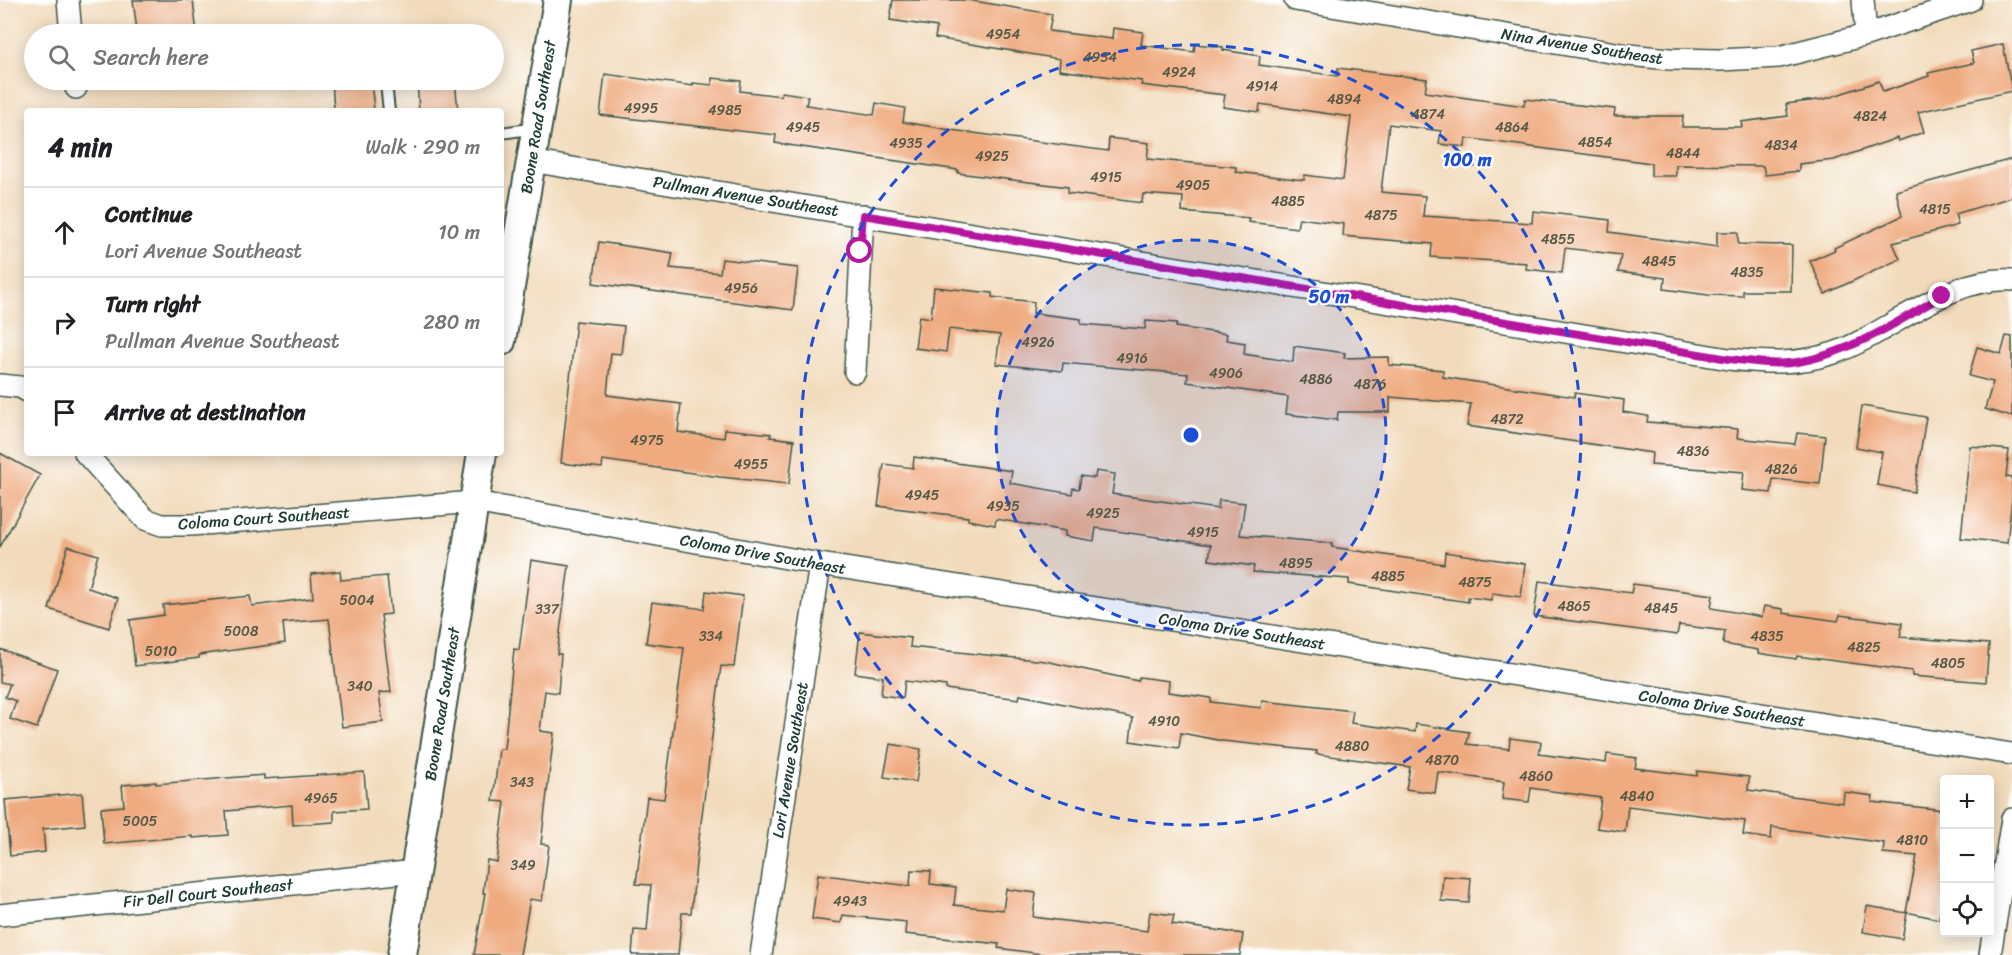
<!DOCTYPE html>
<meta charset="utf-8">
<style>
:root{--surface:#fff;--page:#f6f6f6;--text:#202124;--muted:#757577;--line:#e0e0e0}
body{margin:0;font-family:Sriracha,sans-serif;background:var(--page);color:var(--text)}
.controls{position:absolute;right:18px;bottom:18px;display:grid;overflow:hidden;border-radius:6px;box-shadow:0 3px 15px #0003}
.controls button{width:54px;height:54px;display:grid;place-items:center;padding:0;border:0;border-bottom:2px solid var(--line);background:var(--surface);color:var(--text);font:30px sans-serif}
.stop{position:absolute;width:18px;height:18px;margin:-14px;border:4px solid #b5179e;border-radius:50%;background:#fff}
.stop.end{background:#b5179e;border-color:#fff;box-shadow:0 2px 6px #0008}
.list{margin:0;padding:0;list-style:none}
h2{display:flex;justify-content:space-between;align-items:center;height:78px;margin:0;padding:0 24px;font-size:26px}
h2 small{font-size:20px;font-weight:400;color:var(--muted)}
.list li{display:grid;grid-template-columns:39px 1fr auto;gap:18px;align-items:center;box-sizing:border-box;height:90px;padding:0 24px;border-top:2px solid var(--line)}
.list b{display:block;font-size:22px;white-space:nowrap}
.list p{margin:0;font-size:20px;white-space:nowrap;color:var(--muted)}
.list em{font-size:20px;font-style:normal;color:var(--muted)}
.icon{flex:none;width:33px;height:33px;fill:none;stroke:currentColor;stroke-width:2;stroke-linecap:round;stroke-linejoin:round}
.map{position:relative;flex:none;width:2012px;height:955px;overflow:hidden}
.search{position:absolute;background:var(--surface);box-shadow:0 3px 15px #0003;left:24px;top:24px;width:480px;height:66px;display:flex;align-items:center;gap:15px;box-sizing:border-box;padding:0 21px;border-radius:33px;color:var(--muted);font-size:22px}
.panel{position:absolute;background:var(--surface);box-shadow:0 3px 15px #0003;left:24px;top:108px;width:480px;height:348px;border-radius:6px}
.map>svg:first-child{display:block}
.building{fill:#efaa7f}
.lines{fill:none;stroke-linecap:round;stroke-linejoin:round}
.lane-casing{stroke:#3f5548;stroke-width:14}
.street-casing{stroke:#3f5548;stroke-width:24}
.secondary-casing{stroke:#3f5548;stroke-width:32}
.lane{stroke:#fff;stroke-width:10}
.street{stroke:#fff;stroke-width:21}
.secondary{stroke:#fff;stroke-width:28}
.route{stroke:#b5179e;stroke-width:8}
.ring{fill:none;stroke:#1d4ed8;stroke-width:3;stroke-dasharray:10 8}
.labels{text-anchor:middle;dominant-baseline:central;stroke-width:4.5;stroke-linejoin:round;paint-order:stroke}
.number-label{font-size:14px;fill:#535847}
.street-label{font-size:16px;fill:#1f3d34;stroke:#fff}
.centre{fill:#1d4ed8;stroke:#fff;stroke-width:3}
.ring-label{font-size:18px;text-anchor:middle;font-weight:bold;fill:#1d4ed8;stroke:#fff;stroke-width:4.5;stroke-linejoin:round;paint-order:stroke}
</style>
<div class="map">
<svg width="2012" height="955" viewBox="0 0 2012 955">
<rect width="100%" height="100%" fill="#fff"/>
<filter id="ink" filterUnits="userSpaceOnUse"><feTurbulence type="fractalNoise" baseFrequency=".0167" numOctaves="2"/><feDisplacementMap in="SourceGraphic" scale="12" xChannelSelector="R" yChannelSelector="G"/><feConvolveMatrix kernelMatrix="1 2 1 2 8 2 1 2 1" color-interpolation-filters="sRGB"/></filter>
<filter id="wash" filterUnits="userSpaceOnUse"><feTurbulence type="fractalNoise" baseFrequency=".008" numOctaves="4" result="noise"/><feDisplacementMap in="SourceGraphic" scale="24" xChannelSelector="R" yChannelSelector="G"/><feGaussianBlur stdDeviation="1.35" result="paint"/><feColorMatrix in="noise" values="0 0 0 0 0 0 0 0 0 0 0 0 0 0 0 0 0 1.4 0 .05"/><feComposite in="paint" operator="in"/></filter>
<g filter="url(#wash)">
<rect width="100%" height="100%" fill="#f2dbbc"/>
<g id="blocks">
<path class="building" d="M133,0H193L197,34H142L141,29L137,30Z
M893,0H967L1052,14L1049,31L1112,39L1113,28L1143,32L1141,45L1194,52L1195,44L1223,47V50L1260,56L1259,65L1337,76L1338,68L1427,79L1425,92L1524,106L1525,99L1615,109L1614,116H1683L1682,127H1742L1741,122L1788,116L1786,104L1825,99L1879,81L1883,92L1929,76L1928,73L1974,63L1971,51L2003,44L2012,91L1918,112L1924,132L1898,141L1897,138L1834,160L1799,164V171L1765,175L1763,166L1676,165V176H1651V163L1466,138L1465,147L1439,144L1441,131L1389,124L1381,192L1425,196L1423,216L1532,223L1533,211L1610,220L1609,232L1717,247V232H1738V244L1792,245L1791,291H1743V296L1708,295L1664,289L1665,278L1618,272L1621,255L1565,248L1562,273L1526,269L1527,263L1431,257L1432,244L1343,236L1344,224L1299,218L1297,228L1248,222L1249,218L1182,212L1183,197L1143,194L1142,203L1067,193L1068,187L958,173V170L775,143L776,135L600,115L605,74L693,86V83L712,85V78L741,81L740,91L781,96L782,92L808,96L806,105L874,115L876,103L905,108L903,122L951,130L1108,151L1109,138L1149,143L1147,159L1236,167V172L1304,180L1305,175L1343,180L1351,117L1260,104L1259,112L1223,107L1225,95L1141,85L1142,81L1059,70L1060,59L935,38L937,27L890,20Z
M332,80H371L374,111H334Z
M417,80H455L458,111H419Z
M2012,159V197L1955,214L1958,225L1893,243L1900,259L1825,294L1810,261L1835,250L1834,248L1902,216L1896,191Z
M599,242L673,253L670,268L720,273L722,259L798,268L793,310L593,283Z
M934,287L992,293V297L1034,302L1033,313L1081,319V324L1145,329L1146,321L1177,323L1176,327L1227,334L1226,340L1245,343L1244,354L1293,362L1294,346L1345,353L1344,358L1389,357V365L1443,370V377L1574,397L1575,393L1624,400L1623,412L1648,416L1647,422L1738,429L1737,438L1795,444L1797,433L1825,436L1820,484L1773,479L1771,493L1742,490L1744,472L1651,465L1652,453L1467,426L1471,404L1390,397V412H1338L1337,420L1286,414L1288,397L1187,382L1188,374L1063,363L1062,371L996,364L1000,335L949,329L946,352L915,348L919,316L931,318Z
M576,321L624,326L621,354L611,353L607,395L681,404L678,432L724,438L725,429L771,434L770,437L794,440L789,484L720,477L603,460L602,468L561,463Z
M2006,336L2012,337V417L1985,409L1993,382L1969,376L1977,347L2001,354Z
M1862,406L1926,417L1914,492L1877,485L1882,452L1856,447Z
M1970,446L2009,450L2006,477L2012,478V498L2007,543L1961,538Z
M0,453L40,475L0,547Z
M914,457L1012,471L1010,483L1072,494L1073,488L1079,489L1081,476L1095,478L1096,471L1115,474L1112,494L1218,509L1219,500L1245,503L1240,535L1332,543V547L1444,564L1445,552L1525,564L1521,597L1492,593L1491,600L1468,597V602L1349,584V579L1253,572L1254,566L1209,560L1211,545L1096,528L1094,541L1065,536V531L996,519L995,525L968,520V517L878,506L884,464L913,468Z
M68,546L98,555L88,588L118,598L109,628L49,609Z
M531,560L569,566L557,654H561L558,693L545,691L540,731L554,733L541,844L549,845L542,901L530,899L520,955H474L485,893H483L487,860L497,862L505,802L493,801L499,749H504L514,649L519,650Z
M340,571L341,580L387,576L391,614L381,615L391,692L379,693L383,722L342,727L329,619L283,623L285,643L199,655V658L135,666L130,620L164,615L163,605L250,596L252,606L313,598L311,574Z
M1539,581L1631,593L1633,584L1713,595L1711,608L1762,617L1764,606L1783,609V613L1838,621L1840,615L1902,623L1900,637L1989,644L1986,682L1912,676V671L1797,656L1796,659L1758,653V650L1723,644L1725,631L1679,625L1677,635L1534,616Z
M706,591L743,596L734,667L721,666L697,854L691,913H682L678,955H632L634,930L647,931L651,885L636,884L647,797L664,799L684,648L646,643L652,602L704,609Z
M860,632L911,638L910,647L1045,661L1138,681L1139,677L1169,681L1168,692L1211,698V702L1261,708L1262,701L1353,711L1351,723L1415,732L1416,724L1469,732L1467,744L1509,749L1510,738L1541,742L1539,754L1606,763L1607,754L1637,758L1635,768L1697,776V771L1749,777L1748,790L1843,803L1844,792L1873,796L1872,802L1944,810V892L1939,919L1906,912L1917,856L1883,853L1884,843L1772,827L1771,839L1743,835L1745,821L1628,806L1625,832L1597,828L1601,798L1531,788L1529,802L1502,799L1504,782L1438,772L1435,793L1406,789L1410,767L1316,754L1317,751L1223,741L1181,733L1179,748L1130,741L1133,718L1020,695L1019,699L946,689V686L905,681L903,698L881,695L883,677L855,673Z
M0,649L57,669L37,728L10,719L16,701L5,697L10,684L0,682Z
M890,744L921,749L916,782L884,777Z
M364,772L367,809L334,811V822L293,825L292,805L226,811L228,835L193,838V836L104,844L101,808L124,806L122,785L156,782V784L264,775V779Z
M82,793L85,825L43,829L45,852L10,856L5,800Z
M911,870L931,871L930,884L956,887L954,905L1003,910L1006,889L1036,893L1033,917L1147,931L1150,912L1174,915L1172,924L1243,934L1240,955H1049L998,948L999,944L905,934L906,922L843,915L841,923L812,919L818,874L910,886Z
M1443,876L1471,878L1469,903L1441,901Z
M1867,906L1907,913L1902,939L1863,932Z"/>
</g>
</g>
<g filter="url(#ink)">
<use href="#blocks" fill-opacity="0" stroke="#3f5548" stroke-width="1.5"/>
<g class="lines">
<g class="lane-casing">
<path id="lane" d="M386,83L389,111
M501,133L536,128"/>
</g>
<g class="street-casing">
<path id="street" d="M68,0L71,34
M1295,0L1628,55L1670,59L1720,60L1779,57L1866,35L1971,0
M1863,0L1866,35
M75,80L76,88
M530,161L1729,359C1766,363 1797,365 1834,353C1893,332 1946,276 2012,280
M855,372L863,215
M0,385L20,387L27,391
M85,453L145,519L162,525H191L474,502L820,564L2012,754
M0,915L416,871
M761,955L820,564
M1990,955L2012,819"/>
</g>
<g class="secondary-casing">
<path id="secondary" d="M501,341L558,0
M402,955L482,453"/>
</g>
<use href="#lane" class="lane"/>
<use href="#street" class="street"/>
<use href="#secondary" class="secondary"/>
</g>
</g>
<g class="lines" filter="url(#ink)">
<path class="route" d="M860,251L863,215L1729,359C1751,361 1776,366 1798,362C1851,353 1897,322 1942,296"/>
</g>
<circle cx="1191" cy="435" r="195" fill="#1d4ed8" fill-opacity=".12"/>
<g class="ring">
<circle cx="1191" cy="435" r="195"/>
<circle cx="1191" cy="435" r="390"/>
</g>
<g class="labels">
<g class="number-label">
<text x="1003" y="34">4954</text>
<text x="1100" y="57">4934</text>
<text x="1179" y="72">4924</text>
<text x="1262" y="86">4914</text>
<text x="1344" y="99">4894</text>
<text x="641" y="108">4995</text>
<text x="725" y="110">4985</text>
<text x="1428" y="114">4874</text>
<text x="1870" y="116">4824</text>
<text x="803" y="127">4945</text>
<text x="1512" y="127">4864</text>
<text x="1595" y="142">4854</text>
<text x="906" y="143">4935</text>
<text x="1781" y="145">4834</text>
<text x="1683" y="153">4844</text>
<text x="992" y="156">4925</text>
<text x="1106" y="177">4915</text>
<text x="1193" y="185">4905</text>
<text x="1288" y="201">4885</text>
<text x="1935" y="209">4815</text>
<text x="1381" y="215">4875</text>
<text x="1558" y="239">4855</text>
<text x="1659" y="261">4845</text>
<text x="1747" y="272">4835</text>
<text x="741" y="288">4956</text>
<text x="1038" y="342">4926</text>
<text x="1132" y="358">4916</text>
<text x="1226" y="373">4906</text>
<text x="1316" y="379">4886</text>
<text x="1370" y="384">4876</text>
<text x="1507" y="419">4872</text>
<text x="647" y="440">4975</text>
<text x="1693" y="451">4836</text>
<text x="751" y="464">4955</text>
<text x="1781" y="469">4826</text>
<text x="922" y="495">4945</text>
<text x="1003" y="506">4935</text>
<text x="1103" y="513">4925</text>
<text x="1203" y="532">4915</text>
<text x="1296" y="563">4895</text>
<text x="1388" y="576">4885</text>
<text x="1475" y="582">4875</text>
<text x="357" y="600">5004</text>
<text x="1574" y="606">4865</text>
<text x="1661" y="608">4845</text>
<text x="547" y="609">337</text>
<text x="241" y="631">5008</text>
<text x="711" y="636">334</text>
<text x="1767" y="636">4835</text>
<text x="1864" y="647">4825</text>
<text x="161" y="651">5010</text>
<text x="1948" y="663">4805</text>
<text x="360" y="686">340</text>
<text x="1164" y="721">4910</text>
<text x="1352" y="746">4880</text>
<text x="1442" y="760">4870</text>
<text x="1536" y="776">4860</text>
<text x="522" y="782">343</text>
<text x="1637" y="796">4840</text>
<text x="321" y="798">4965</text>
<text x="140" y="821">5005</text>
<text x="1912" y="840">4810</text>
<text x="523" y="865">349</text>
<text x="850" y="901">4943</text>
</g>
<g class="street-label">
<text transform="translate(1582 46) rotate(9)">Nina Avenue Southeast</text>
<text transform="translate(538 117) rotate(-81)">Boone Road Southeast</text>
<text transform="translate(746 196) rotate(9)">Pullman Avenue Southeast</text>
<text transform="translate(264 518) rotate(-4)">Coloma Court Southeast</text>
<text transform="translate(763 554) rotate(10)">Coloma Drive Southeast</text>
<text transform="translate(1242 631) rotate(9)">Coloma Drive Southeast</text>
<text transform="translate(442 704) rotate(-81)">Boone Road Southeast</text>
<text transform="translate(1722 708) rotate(9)">Coloma Drive Southeast</text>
<text transform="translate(790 760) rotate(-81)">Lori Avenue Southeast</text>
<text transform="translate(208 893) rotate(-6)">Fir Dell Court Southeast</text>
</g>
</g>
<circle cx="1191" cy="435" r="9" class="centre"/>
<g class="ring-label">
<text x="1467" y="166">100 m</text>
<text x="1329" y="303">50 m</text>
</g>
</svg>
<div class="controls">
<button>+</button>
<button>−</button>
<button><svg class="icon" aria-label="locate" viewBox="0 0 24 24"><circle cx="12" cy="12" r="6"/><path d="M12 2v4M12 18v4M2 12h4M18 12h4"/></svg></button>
</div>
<div class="stop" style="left:860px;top:251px"></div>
<div class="stop end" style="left:1942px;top:296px"></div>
<div class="search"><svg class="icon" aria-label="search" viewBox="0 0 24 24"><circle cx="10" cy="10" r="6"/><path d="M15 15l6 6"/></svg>Search here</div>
<section class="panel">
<h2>4 min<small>Walk · 290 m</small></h2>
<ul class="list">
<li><svg class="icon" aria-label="ahead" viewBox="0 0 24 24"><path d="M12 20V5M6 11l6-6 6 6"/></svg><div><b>Continue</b><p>Lori Avenue Southeast</p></div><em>10 m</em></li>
<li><svg class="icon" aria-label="right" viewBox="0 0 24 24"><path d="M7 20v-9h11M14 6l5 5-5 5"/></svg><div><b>Turn right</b><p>Pullman Avenue Southeast</p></div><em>280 m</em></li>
<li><svg class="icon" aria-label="arrive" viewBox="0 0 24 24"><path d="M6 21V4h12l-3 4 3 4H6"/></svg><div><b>Arrive at destination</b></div></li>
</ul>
</section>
</div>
